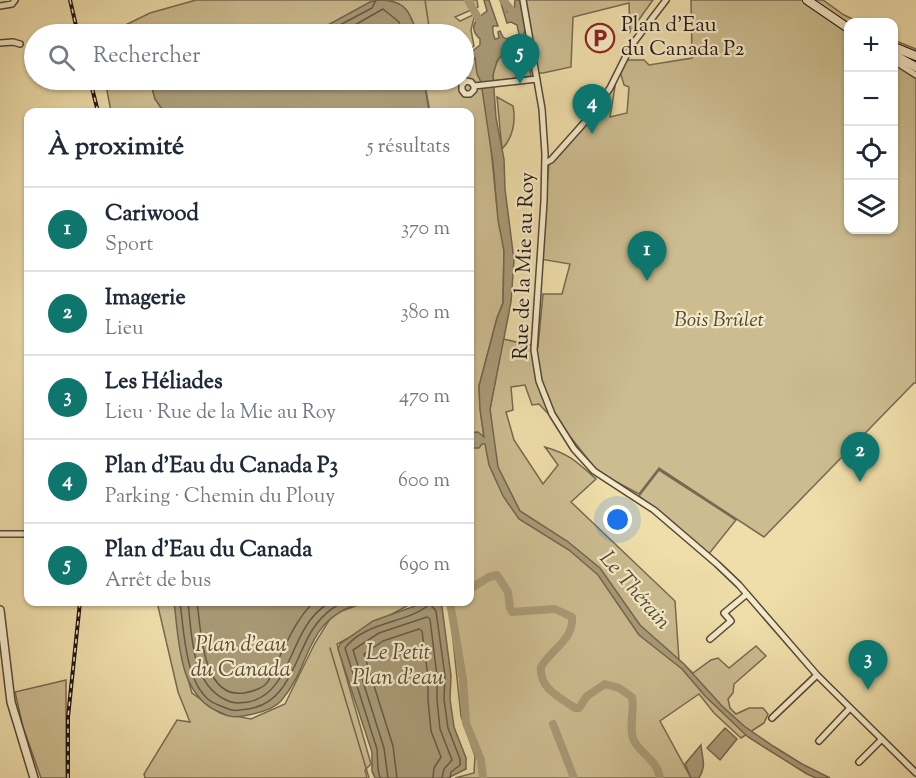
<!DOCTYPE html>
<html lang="fr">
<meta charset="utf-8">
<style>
:root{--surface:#fff;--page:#f6f6f7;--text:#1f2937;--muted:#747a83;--line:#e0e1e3;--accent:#0f766e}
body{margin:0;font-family:"Sorts Mill Goudy",serif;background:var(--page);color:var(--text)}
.controls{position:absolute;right:18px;top:18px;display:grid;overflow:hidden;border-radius:12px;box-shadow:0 2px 4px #0004}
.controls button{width:54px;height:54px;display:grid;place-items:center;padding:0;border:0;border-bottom:2px solid var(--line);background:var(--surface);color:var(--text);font:30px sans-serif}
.you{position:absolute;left:618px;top:520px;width:21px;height:21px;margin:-15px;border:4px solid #fff;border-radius:50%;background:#1a73e8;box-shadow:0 0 0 9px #1a73e833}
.badge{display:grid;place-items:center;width:39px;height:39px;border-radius:50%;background:var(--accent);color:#fff;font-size:20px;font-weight:700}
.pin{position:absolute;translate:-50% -50px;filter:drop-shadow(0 2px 3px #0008)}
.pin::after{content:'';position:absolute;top:32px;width:21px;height:18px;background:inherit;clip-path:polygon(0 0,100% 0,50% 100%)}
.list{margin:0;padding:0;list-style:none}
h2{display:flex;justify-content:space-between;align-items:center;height:78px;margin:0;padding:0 24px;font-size:26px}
h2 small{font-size:20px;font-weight:400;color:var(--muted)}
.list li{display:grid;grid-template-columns:39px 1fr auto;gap:18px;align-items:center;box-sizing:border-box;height:84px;padding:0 24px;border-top:2px solid var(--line)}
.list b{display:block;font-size:22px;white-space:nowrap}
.list p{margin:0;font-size:20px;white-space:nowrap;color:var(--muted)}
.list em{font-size:20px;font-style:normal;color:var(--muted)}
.icon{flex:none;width:33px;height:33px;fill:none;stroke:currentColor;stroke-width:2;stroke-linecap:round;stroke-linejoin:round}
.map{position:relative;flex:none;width:916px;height:778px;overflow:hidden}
.search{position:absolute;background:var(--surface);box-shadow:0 2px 4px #0004;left:24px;top:24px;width:450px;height:66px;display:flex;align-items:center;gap:15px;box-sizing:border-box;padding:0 21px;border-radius:33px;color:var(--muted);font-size:22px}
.panel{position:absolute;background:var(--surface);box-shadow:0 2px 4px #0004;left:24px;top:108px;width:450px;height:498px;border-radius:12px}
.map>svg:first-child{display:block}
.green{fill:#ccbc90;stroke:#776951;stroke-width:1.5}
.water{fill:#a99a76;stroke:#73654e;stroke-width:1.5}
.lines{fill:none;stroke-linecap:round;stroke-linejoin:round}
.shore{stroke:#665844;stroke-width:1.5}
.stream{stroke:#73654e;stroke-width:1.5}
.river{stroke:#a99a76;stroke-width:8}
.minor-casing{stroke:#554838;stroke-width:8}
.tertiary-casing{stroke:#554838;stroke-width:10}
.secondary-casing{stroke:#221612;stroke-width:10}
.minor{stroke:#f5eac8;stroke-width:5}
.tertiary{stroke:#f5eac8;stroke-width:7}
.secondary{stroke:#f5eac8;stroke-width:8}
.rail-casing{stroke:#221612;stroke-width:4}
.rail{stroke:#f5eac8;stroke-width:1.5;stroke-dasharray:4.5;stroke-linecap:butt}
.labels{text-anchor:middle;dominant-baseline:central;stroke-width:4.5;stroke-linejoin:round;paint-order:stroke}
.poi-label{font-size:21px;fill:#221612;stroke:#f5eac8;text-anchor:start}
.street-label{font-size:21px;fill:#221612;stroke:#f5eac8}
.park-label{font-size:21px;font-style:italic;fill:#554838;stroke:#f5eac8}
.water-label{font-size:22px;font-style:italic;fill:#584b3a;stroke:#f5eac8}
</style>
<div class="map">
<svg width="916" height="778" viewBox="0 0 916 778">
<rect width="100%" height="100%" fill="#efdeaa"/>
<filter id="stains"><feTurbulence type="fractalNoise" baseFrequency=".00333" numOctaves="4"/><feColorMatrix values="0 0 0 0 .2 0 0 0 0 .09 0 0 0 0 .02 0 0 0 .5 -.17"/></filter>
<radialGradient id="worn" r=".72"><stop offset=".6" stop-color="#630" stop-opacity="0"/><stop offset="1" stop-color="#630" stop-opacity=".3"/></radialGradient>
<path class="green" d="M196,0H379L317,31L305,34H107L150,13Z
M388,0H477L478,7L455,17L460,21L475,14L471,30L474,46L464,54V34H417C412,17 407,5 388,0Z
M526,0H653L630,32L629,3L573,17L571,67L543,73H537Z
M691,0H823L844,15L859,22H848V230H894V40L916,49V383H914L764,537L659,468L639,494L598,472L572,439L539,404L532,405L525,385L511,387L513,410L506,412L514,440L543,484L558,465L545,447C571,455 576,461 596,479L571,502L675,601L679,660L693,673L711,660L718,658L729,668L756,646L766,656L734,684L733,693L728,699L730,708L736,714L749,708H763L768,714L764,723L741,738L714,713L699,694L660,721L691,778H455L474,773L475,756L461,716L449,602H470V112H430L424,80H464V58L472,56L475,58L481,82L488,119L497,207L504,247L503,303L497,318L479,386L480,409L484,437L493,436L490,409L503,339L538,347L543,294H562L570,264L540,259L549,164L615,87L610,117L627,113L629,87L624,85L620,71L626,60H644L649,65L692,58Z
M524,37L531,76L493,81C492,63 505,45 522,40Z
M105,80H150L155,99L164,112H111Z
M497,97L513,106C516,121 513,138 502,149Z
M659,470L736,520L708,555L639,496Z
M157,602H178L186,672L192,693L220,713L251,719L285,704L315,643L333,614L367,602H414L337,644L371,764L365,770L367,778H145L144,774L177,720L190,722L178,692Z
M66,680V778H41L23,727L15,692Z"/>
<path class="water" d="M379,0C406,0 410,12 417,34H305L317,31L370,2Z
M484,0H489L498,26H493C492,31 493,34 495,39L499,38L498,32L500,31L503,37L506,39L519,34L517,25L511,22L507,23L500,0H504L507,12H514L515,0H521L526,27L522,40L515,41L505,51L497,61L493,75L496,118L504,159L505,189L514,260L511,302L490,409L498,467L520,511L567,541L600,568L640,625L684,664L722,706L744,726L773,746L802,764L830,778H816L807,774L748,737L705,696L682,669L639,635L598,575L569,550L519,519L503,496L489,465L485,444H482L479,448H470V433L478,432L484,437L480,409L479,386L497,318L503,303L504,251L498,220L493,163L481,82L477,74L475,58L469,54L480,45V39C468,28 475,19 487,11Z
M150,80H424L429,112H164L155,99Z
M174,602H362C301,623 315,661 281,701C273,710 255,714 243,716C232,718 227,716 217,711C178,693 179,639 174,602Z
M426,602H436L442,607L451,676L450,699L454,727L466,758V769L448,778H375L372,771V752L338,649L340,644L373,621Z
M725,728L737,739L720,760L707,748Z
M701,745C702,759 707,765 699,778H691L685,764Z"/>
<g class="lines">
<path class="shore" d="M323,34L372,8L376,0
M339,34L383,9L399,22L403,34
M180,602C184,631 185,680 209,700C214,704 221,706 226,708C234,712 240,710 248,709C287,704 294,661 311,632C319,619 330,608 344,602
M188,602C192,635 191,684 226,700C234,704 239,703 248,702C282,696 289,654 305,628C311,617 319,609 330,602
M197,602C201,630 202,699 244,693C250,692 260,689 265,685C271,679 275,668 278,660C288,640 297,618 314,602
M380,778L378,769L377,749L345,648C365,621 407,624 430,604L436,611L445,676L444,699L448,728L460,759V765L451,772L450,778
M388,778L384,748L353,650L379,633L427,617L430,619L437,676V700L440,729L452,760L444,769L442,778
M397,778L393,746L364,654L383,641L419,629L422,631L428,677V700L431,731L441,757L434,768L433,778"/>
<path class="stream" d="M425,0L429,27L435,34
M464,57L471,54
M330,648L369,778"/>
<path class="river" d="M468,0L483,27
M503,0L516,16
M470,589L489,577L497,575L508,592L510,608L512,612L555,609L572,617C574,640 551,649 541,667C539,688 559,697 575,708H579L587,696L605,684L619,688L632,697C635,711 627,732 636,744C645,757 657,761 660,778
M450,602L463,679L466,723L481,760L483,778
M553,724L574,778"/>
<g class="minor-casing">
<path id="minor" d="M523,0L542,109L545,154L544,201L534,350L539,381L552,414L574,449L594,471L654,510L717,564L739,585L817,675L916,773
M0,6L12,4L15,0
M0,43L13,42L20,44
M894,61L916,75
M474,86V90L470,94H465L462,90V85L466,81L471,82L474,86L537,79
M545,163L551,160L592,114L610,88L631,46L666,0
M0,534H28
M710,639L731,621L724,613L747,594
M772,718L817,675
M819,741L850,708
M859,762L882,739"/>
</g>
<g class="tertiary-casing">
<path id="tertiary" d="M0,610L11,702L34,778"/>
</g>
<g class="secondary-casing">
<path id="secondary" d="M807,0L848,28
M894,47L916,56
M894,55L916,67"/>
</g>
<use href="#minor" class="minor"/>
<use href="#tertiary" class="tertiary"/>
<use href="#secondary" class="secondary"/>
<g class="rail-casing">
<path id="rail" d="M70,0L78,34
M90,80L98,112
M68,778V717L80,602"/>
</g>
<use href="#rail" class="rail"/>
</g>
<defs>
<g id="parking-ring" transform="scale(1.5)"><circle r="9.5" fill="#f5eac8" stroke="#8f2418" stroke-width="1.5"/><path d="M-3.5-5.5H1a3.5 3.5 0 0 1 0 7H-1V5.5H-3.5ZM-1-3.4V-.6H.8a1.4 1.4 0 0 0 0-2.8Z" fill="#8f2418"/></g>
</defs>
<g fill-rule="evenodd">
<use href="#parking-ring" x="600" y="38"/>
</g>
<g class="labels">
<g class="poi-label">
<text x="621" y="26">Plan d'Eau<tspan x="621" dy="24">du Canada P2</tspan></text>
</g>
<g class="street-label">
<text transform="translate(525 266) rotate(-88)">Rue de la Mie au Roy</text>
</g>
<g class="park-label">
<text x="719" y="321">Bois Brûlet</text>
</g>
<g class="water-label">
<text transform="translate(634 591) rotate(49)">Le Thérain</text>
<text x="241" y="646">Plan d'eau<tspan x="241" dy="25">du Canada</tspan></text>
<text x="398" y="654">Le Petit<tspan x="398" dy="25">Plan d'eau</tspan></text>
</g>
</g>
<rect width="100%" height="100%" filter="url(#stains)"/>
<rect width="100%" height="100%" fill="url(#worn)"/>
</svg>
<div class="controls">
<button>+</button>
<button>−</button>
<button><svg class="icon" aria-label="locate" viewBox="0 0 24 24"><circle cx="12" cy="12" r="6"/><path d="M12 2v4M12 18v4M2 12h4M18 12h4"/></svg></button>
<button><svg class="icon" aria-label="layers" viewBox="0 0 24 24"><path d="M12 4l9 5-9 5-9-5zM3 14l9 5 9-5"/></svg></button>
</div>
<div class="you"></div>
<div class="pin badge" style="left:647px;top:281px">1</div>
<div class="pin badge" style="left:860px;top:482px">2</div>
<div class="pin badge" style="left:868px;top:690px">3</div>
<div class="pin badge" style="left:592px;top:134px">4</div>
<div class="pin badge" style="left:520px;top:84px">5</div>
<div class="search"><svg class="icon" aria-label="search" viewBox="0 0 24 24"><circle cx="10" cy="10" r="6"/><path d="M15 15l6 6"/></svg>Rechercher</div>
<section class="panel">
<h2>À proximité<small>5 résultats</small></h2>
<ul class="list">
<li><span class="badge">1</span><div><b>Cariwood</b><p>Sport</p></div><em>370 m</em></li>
<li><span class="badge">2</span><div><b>Imagerie</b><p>Lieu</p></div><em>380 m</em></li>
<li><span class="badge">3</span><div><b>Les Héliades</b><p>Lieu · Rue de la Mie au Roy</p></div><em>470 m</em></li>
<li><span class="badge">4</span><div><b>Plan d'Eau du Canada P3</b><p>Parking · Chemin du Plouy</p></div><em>600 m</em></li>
<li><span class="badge">5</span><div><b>Plan d'Eau du Canada</b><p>Arrêt de bus</p></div><em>690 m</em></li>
</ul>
</section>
</div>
